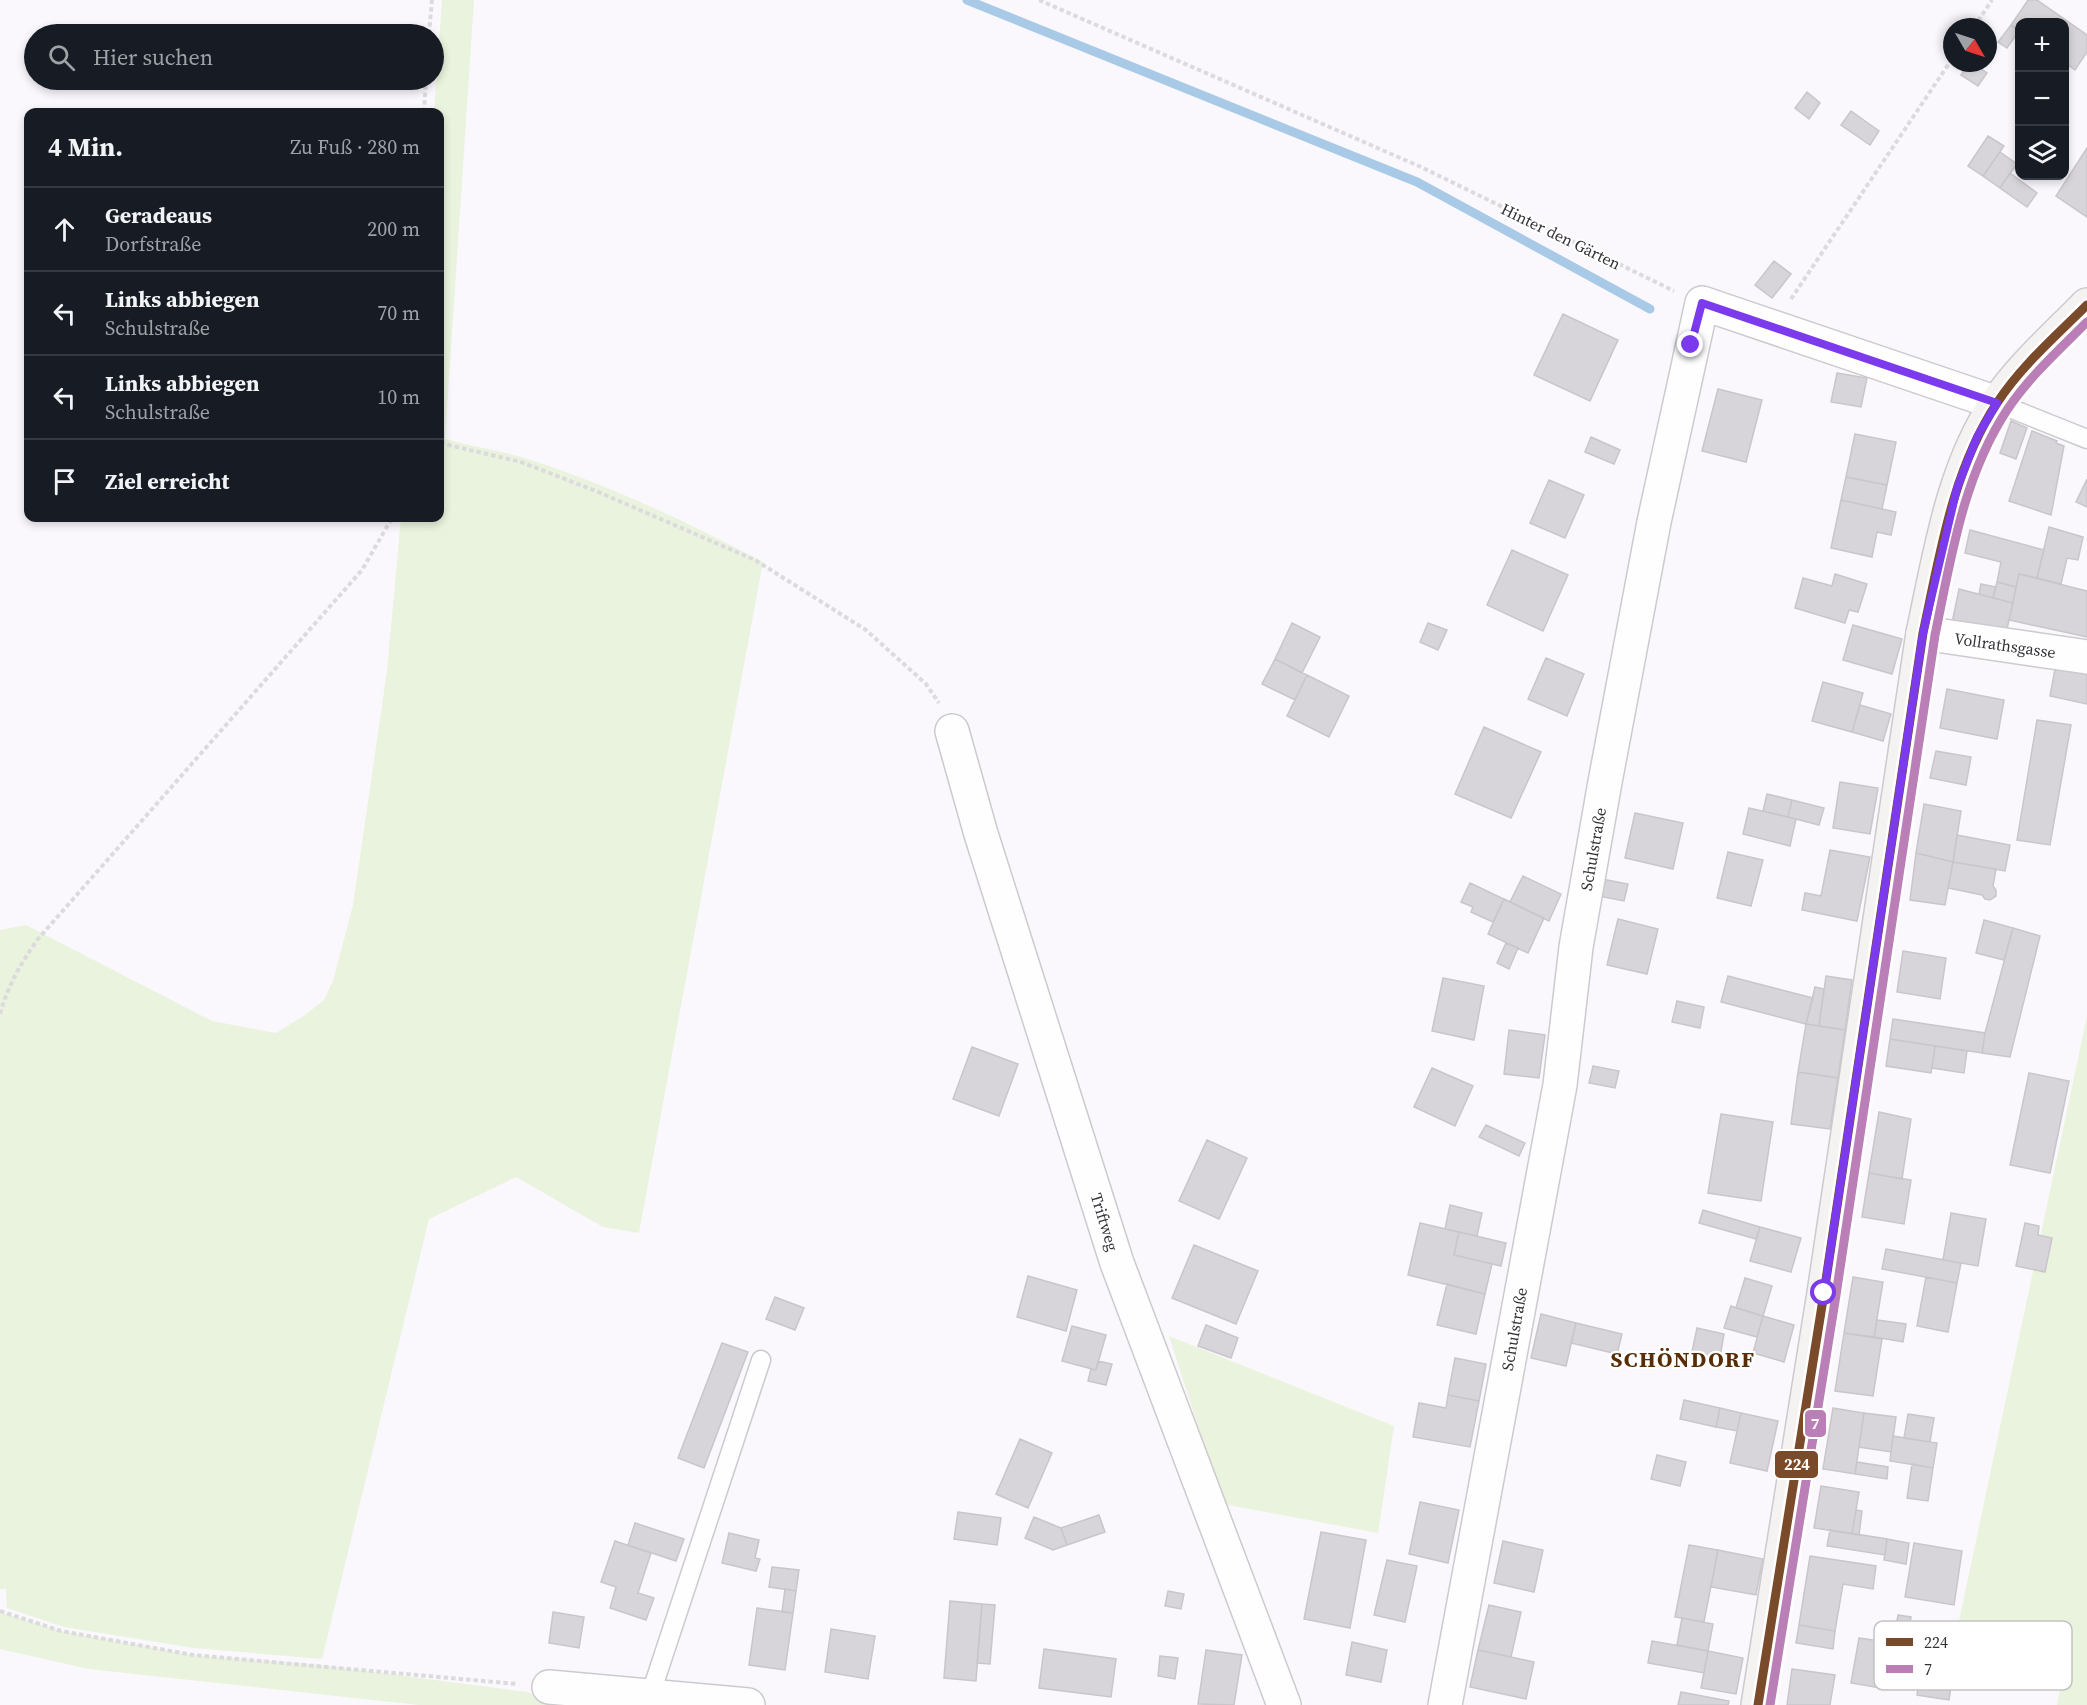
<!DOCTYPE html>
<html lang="de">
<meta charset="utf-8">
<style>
:root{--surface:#171b24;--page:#20242c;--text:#f1f3f6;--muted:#9ea1a6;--line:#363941}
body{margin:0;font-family:"Source Serif 4",serif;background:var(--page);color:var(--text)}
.controls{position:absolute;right:18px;top:18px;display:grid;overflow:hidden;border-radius:12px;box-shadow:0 3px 9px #0003}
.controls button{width:54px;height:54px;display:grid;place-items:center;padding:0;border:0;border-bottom:2px solid var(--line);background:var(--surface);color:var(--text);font:30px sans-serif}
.compass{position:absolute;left:1943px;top:18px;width:54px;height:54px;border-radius:50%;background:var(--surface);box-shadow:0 3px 9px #0003;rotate:129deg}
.stop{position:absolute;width:18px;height:18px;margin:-14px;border:4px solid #7c3aed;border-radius:50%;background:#fff}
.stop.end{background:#7c3aed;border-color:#fff;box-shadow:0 2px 6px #0008}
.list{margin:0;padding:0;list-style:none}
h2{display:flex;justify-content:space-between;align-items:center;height:78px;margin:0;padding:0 24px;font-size:26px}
h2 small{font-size:20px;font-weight:400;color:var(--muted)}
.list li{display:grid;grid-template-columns:39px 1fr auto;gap:18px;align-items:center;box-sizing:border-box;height:84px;padding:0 24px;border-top:2px solid var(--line)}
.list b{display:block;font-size:22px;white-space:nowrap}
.list p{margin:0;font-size:20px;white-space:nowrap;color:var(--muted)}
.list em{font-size:20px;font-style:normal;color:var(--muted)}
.icon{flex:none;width:33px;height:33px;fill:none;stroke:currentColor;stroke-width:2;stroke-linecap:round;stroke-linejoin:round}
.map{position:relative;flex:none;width:2087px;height:1705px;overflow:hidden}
.search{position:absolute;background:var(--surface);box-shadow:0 3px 9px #0003;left:24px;top:24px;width:420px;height:66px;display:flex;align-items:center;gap:15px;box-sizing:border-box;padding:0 21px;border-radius:33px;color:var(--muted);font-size:22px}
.panel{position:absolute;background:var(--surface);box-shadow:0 3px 9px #0003;left:24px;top:108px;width:420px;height:414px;border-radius:12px}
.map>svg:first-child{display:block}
.green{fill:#eaf3de}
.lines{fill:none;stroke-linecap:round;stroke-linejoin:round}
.stream{stroke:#a8cae7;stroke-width:9}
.building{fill:#d7d5d9;stroke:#c8c6ca;stroke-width:1.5}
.lane-casing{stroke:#cccace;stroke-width:21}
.street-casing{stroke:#cccace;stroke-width:36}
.secondary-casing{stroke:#cccace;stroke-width:36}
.path{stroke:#dbdbdd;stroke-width:4;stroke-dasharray:4.5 3;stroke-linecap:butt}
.lane{stroke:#fefeff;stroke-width:18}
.street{stroke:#fefeff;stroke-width:33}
.secondary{stroke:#f5f3f2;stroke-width:33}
.bus-1-casing{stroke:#fff;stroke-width:14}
.bus-2-casing{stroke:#fff;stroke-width:14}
.bus-1{stroke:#7a4b2a;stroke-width:9}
.bus-2{stroke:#b97fb6;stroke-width:9}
.route{stroke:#7c3aed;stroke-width:8}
.labels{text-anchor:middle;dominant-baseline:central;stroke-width:4.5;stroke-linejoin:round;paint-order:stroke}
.street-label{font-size:16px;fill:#363338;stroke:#fff}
.district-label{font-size:22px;font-weight:bold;letter-spacing:1.5px;fill:#582c05;stroke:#fff}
.key{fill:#fff;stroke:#c3c2c3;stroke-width:1.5}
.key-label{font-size:16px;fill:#363338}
.line-badge{stroke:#fff;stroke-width:2}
.badge-label{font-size:16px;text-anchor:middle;font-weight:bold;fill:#fff}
</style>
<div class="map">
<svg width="2087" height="1705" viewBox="0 0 2087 1705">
<rect width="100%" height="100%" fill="#faf8fd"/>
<path class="green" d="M442,0H474L445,439C474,447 505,451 534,461C613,487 690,523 763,562L639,1233L603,1227L516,1177L429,1219L322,1659L194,1648L64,1627L7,1608L6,1589H0V930L26,925L212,1021L276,1033L305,1015L324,1000L333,981L353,905L387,671L401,518H440V112H434Z
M2087,1016V1705H2057L2068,1646L1959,1621Z
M1169,1336L1394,1426L1378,1533L1223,1504Z
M0,1612L61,1631L193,1655L320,1665L527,1692L550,1700V1705H419L89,1669L0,1649Z"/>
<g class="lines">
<path class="stream" d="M967,0L1417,182L1650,309"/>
</g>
<path class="building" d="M2028,0H2037L2087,35V52L2075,70L2064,62V22H2020V31L2011,25Z
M2011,25L2019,31L2007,48L1998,42Z
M1969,63H1983L1980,68L1987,73L1978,86L1961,75Z
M1807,92L1820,103L1809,119L1795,108Z
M1851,111L1879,131L1870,145L1841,125Z
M1988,136L2004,146L1983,176L1968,166Z
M2087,148V217L2056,196Z
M2000,152L2017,164L2000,188L1983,176Z
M2010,173L2037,193L2027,207L2000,188Z
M1774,261L1791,274L1772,298L1755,285Z
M1563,314L1618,340L1590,401L1534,375Z
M1837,373L1867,378L1861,407L1831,402Z
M1718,389L1762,400L1746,462L1702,451Z
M2011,421L2027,428L2016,459L2000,453Z
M2032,431L2057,441L2056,443L2064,446L2051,515L2009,501Z
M1855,434L1896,442L1887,485L1846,477Z
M1591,437L1620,450L1614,464L1585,452Z
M1846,477L1887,485L1882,509L1841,500Z
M2087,479V507L2076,502Z
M1549,480L1584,495L1565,538L1530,523Z
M1841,500L1896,512L1891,535L1877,532L1872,557L1831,548Z
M2049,527L2083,537L2078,560L2067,558L2061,584L2037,578Z
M1970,530L2044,550L2037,578L2019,574L2016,587L1997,582L2001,562L1965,553Z
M1512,550L1568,575L1543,631L1487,605Z
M1835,574L1867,584L1858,612L1849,610L1845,623L1795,608L1803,578L1832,586Z
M2019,574L2087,591V637L2009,620Z
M1997,582L2016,587L2013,603L1993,598Z
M1981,584L1996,587L1993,598L1979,594Z
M1959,589L2013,603L2006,633L1952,623Z
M1292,623L1320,637L1302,673L1275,659Z
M1428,623L1447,630L1438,650L1420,642Z
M1853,625L1902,639L1892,674L1843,660Z
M1546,658L1584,674L1567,716L1528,699Z
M1275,659L1307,675L1295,700L1262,684Z
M2056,664L2087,670V704L2050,696Z
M1307,675L1349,696L1329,737L1287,716Z
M1823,682L1863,693L1852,732L1812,721Z
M1947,689L2004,700L1997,739L1940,728Z
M1860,705L1891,714L1883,741L1852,732Z
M2037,720L2071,725L2050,845L2017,840Z
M1484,727L1541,752L1511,818L1455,794Z
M1936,751L1971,757L1966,785L1930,778Z
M1840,782L1878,788L1870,834L1833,828Z
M1767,794L1792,800L1788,817L1763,811Z
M1792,800L1824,808L1819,825L1788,817Z
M1924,804L1961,811L1953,862L1916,853Z
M1749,808L1796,819L1790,846L1743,834Z
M1635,813L1683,823L1673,869L1625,858Z
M1957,835L2010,845L2005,871L1953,862Z
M1830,850L1870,857L1857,921L1802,910L1805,893L1821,896Z
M1728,852L1763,860L1751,906L1717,898Z
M1916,853L1953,862L1945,905L1910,900Z
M1953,862L1996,869L1993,886L1996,890V896L1990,900L1985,899L1982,895L1948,888Z
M1523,876L1561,894L1549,921L1510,902Z
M1602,879L1628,884L1624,901L1598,896Z
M1470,883L1504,899L1493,922L1471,912L1473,907L1461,902Z
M1504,899L1544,918L1528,953L1488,934Z
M1618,919L1658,929L1647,974L1607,965Z
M1984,920L2013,928L2004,960L1976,953Z
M2013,928L2040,936L2010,1057L1982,1053L1985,1033Z
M1506,943L1518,948L1509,969L1497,963Z
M1903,951L1946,958L1940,999L1897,992Z
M1728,976L1813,998L1806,1024L1721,1002Z
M1826,976L1852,980L1845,1030L1819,1026Z
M1443,978L1484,986L1474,1040L1432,1031Z
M1815,987L1824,989L1819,1026L1806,1024Z
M1677,1001L1704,1007L1700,1028L1672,1022Z
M1893,1019L1985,1033L1982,1053L1890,1039Z
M1806,1024L1845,1030L1838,1078L1798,1072Z
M1509,1030L1545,1035L1539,1078L1504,1074Z
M1890,1039L1935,1046L1931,1073L1886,1066Z
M1935,1046L1967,1051L1964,1073L1932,1068Z
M972,1047L1018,1064L999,1116L953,1099Z
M1593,1066L1619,1071L1615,1088L1589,1083Z
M1432,1068L1473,1086L1455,1126L1414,1107Z
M1798,1072L1838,1078L1830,1129L1791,1124Z
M2029,1073L2069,1081L2050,1173L2010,1165Z
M1879,1112L1911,1119L1902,1179L1869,1173Z
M1721,1114L1773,1122L1761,1201L1708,1193Z
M1486,1125L1525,1143L1519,1156L1479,1137Z
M1207,1140L1247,1158L1219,1219L1179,1201Z
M1869,1173L1911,1180L1904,1224L1862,1217Z
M1450,1205L1482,1213L1477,1236L1445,1229Z
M1703,1210L1760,1227L1756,1239L1699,1223Z
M1951,1213L1986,1219L1978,1266L1943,1260Z
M1420,1223L1459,1232L1454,1255L1492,1264L1485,1294L1408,1275Z
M2025,1223L2039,1226L2038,1235L2052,1238L2045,1272L2016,1266Z
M1760,1227L1801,1238L1791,1272L1750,1261Z
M1459,1232L1506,1243L1501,1266L1454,1255Z
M1194,1245L1258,1271L1236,1324L1172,1298Z
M1886,1249L1961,1263L1957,1283L1882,1269Z
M1028,1276L1077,1290L1066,1331L1017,1317Z
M1853,1277L1883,1282L1874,1337L1844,1333Z
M1926,1277L1957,1283L1948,1332L1917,1326Z
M1745,1278L1772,1286L1763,1316L1736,1308Z
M1447,1284L1485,1294L1476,1334L1437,1325Z
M775,1297L804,1308L795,1330L766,1319Z
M1731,1306L1763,1316L1757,1337L1724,1328Z
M1541,1314L1576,1323L1566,1366L1531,1358Z
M1763,1316L1794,1325L1784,1362L1753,1353Z
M1877,1320L1906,1324L1903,1342L1874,1337Z
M1576,1323L1622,1334L1617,1354L1571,1343Z
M1206,1325L1238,1338L1231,1358L1198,1346Z
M1072,1326L1106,1335L1096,1370L1062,1361Z
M1697,1328L1724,1334L1720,1357L1692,1352Z
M1844,1333L1882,1339L1873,1396L1835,1391Z
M722,1343L748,1352L704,1468L678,1458Z
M1455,1358L1486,1364L1479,1401L1448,1395Z
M1098,1361L1112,1364L1106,1385L1088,1381L1091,1369L1096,1370Z
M1448,1395L1479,1401L1470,1447L1413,1437L1419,1403L1446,1408Z
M1684,1400L1720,1408L1716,1427L1680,1419Z
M1720,1408L1741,1413L1737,1431L1716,1427Z
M1833,1408L1864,1413L1855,1474L1823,1469Z
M1741,1413L1778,1421L1767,1471L1730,1463Z
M1864,1413L1896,1417L1891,1452L1859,1447Z
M1908,1414L1934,1418L1930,1442L1904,1438Z
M1893,1436L1937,1443L1933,1468L1890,1461Z
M1020,1439L1052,1453L1028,1508L996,1494Z
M1657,1455L1686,1462L1680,1486L1651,1479Z
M1857,1462L1888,1467L1887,1479L1855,1474Z
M1912,1464L1933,1468L1928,1501L1907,1498Z
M1821,1486L1859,1492L1852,1534L1814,1528Z
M1420,1502L1459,1510L1448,1563L1409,1554Z
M1856,1510L1862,1511L1859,1535L1852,1534Z
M958,1512L1001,1518L997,1545L954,1539Z
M1099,1515L1105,1532L1067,1545L1061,1528Z
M1034,1517L1061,1528L1067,1545L1053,1550L1025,1538Z
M635,1523L684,1539L676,1561L628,1545Z
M1830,1530L1887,1539L1885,1555L1827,1546Z
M1321,1532L1366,1540L1350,1628L1304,1619Z
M729,1533L759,1540L755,1558L760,1559L756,1571L722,1563Z
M1887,1539L1909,1543L1906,1564L1884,1560Z
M615,1541L651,1553L638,1593L654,1598L646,1620L610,1608L616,1587L601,1582Z
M1503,1541L1543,1550L1534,1592L1494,1583Z
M1914,1543L1962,1551L1954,1605L1905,1597Z
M1689,1545L1718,1550L1704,1622L1675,1617Z
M1718,1550L1763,1559L1756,1595L1711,1587Z
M1810,1556L1876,1566L1873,1589L1843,1584L1835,1631L1799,1625Z
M1387,1560L1417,1566L1405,1622L1374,1615Z
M772,1567L799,1570L796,1591L769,1587Z
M785,1589L796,1591L793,1613L782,1612Z
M1168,1591L1184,1594L1181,1609L1165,1606Z
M950,1601L982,1604L976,1681L944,1678Z
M982,1604L995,1605L990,1664L977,1663Z
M1489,1605L1521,1612L1511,1657L1478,1650Z
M757,1608L793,1613L785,1670L749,1665Z
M553,1612L584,1617L579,1648L549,1643Z
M1898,1615L1911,1617L1907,1645L1893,1643Z
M1682,1618L1713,1624L1708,1651L1677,1645Z
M1799,1625L1835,1631L1833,1649L1796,1643Z
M831,1629L875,1636L868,1679L825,1672Z
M1859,1638L1893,1643L1886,1689L1851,1683Z
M1652,1641L1708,1651L1704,1673L1648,1663Z
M1352,1642L1387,1650L1381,1682L1346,1675Z
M1924,1648L1956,1653L1949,1700L1917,1695Z
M1044,1649L1116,1659L1111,1697L1039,1688Z
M1206,1650L1242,1655L1234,1705L1198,1704Z
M1478,1650L1534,1662L1526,1699L1470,1687Z
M1708,1651L1743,1658L1736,1694L1701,1688Z
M1160,1656L1178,1658L1175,1679L1158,1676Z
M1792,1669L1835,1675L1830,1705H1787Z
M1681,1692L1729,1701L1728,1705H1678Z"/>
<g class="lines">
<g class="lane-casing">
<path id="lane" d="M1997,403L2087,439
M650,1696L761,1360"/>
</g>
<g class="street-casing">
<path id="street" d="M1923,633L2087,657
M952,731L981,834L1117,1263L1284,1705
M549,1687L748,1705
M1445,1705L1560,1085L1576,947L1605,782L1654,522L1702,303L1997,403"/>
</g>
<g class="secondary-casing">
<path id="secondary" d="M1758,1705L1824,1293L1923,633C1940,555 1952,470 1997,403C2022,366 2057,336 2087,305"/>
</g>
<path class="path" d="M1039,0L1421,167L1674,291
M1974,27L1992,0
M429,34L432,0
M424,112L426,80
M1791,299L1952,59
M440,443L521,462L596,491L755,560L866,630L926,684L939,703
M0,1014C8,985 21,963 38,939L362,570L392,518
M0,1611L61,1631L193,1655L517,1684"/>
<use href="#lane" class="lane"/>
<use href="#street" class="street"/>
<use href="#secondary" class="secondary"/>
<g class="bus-1-casing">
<path id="bus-1" d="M1758,1705L1824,1293L1923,633C1940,555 1952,471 1997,403C2021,366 2056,336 2087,305"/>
</g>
<g class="bus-2-casing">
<path id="bus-2" d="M1770,1705L1836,1295L1935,635C1951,558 1963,477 2007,410C2029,377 2059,350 2087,322"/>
</g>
<use href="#bus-1" class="bus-1"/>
<use href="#bus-2" class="bus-2"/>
</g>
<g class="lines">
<path class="route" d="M1691,345L1702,303L1997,403L1977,437L1957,488L1923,633L1824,1293"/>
</g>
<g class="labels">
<g class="street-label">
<text transform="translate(1561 236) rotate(26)">Hinter den Gärten</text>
<text transform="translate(2005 645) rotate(8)">Vollrathsgasse</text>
<text transform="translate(1593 849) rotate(-80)">Schulstraße</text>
<text transform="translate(1105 1222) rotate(73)">Triftweg</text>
<text transform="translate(1514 1329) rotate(-80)">Schulstraße</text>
</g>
<g class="district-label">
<text x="1683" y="1359">SCHÖNDORF</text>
</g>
</g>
<rect x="1874" y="1621" width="198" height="69" rx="9" class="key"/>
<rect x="1886" y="1638" width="27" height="8" fill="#7a4b2a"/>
<rect x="1886" y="1665" width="27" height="8" fill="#b97fb6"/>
<g class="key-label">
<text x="1924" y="1648">224</text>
<text x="1924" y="1675">7</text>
</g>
<g class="line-badge">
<rect x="1804" y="1409" width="23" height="29" rx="6" fill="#b97fb6"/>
<rect x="1774" y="1450" width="45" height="29" rx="6" fill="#7a4b2a"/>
</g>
<g class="badge-label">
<text x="1815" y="1429">7</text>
<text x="1797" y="1470">224</text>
</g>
</svg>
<div class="controls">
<button>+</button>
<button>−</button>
<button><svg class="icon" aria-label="layers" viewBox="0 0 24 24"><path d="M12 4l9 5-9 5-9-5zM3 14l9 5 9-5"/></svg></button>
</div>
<svg class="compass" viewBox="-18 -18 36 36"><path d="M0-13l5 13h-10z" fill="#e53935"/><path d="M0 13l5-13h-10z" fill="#9ea1a6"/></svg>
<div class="stop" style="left:1824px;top:1293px"></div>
<div class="stop end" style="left:1691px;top:345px"></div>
<div class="search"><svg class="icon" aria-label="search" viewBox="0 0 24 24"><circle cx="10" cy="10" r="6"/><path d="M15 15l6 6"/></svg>Hier suchen</div>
<section class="panel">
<h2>4 Min.<small>Zu Fuß · 280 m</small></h2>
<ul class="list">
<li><svg class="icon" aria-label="ahead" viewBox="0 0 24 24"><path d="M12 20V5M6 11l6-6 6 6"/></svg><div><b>Geradeaus</b><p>Dorfstraße</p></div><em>200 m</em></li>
<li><svg class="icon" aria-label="left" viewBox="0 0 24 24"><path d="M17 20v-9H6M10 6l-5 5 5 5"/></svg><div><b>Links abbiegen</b><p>Schulstraße</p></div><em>70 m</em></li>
<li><svg class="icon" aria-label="left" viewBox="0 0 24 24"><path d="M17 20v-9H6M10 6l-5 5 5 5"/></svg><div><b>Links abbiegen</b><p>Schulstraße</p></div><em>10 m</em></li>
<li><svg class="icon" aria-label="arrive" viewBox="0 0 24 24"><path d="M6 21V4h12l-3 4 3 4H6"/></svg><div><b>Ziel erreicht</b></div></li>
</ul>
</section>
</div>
